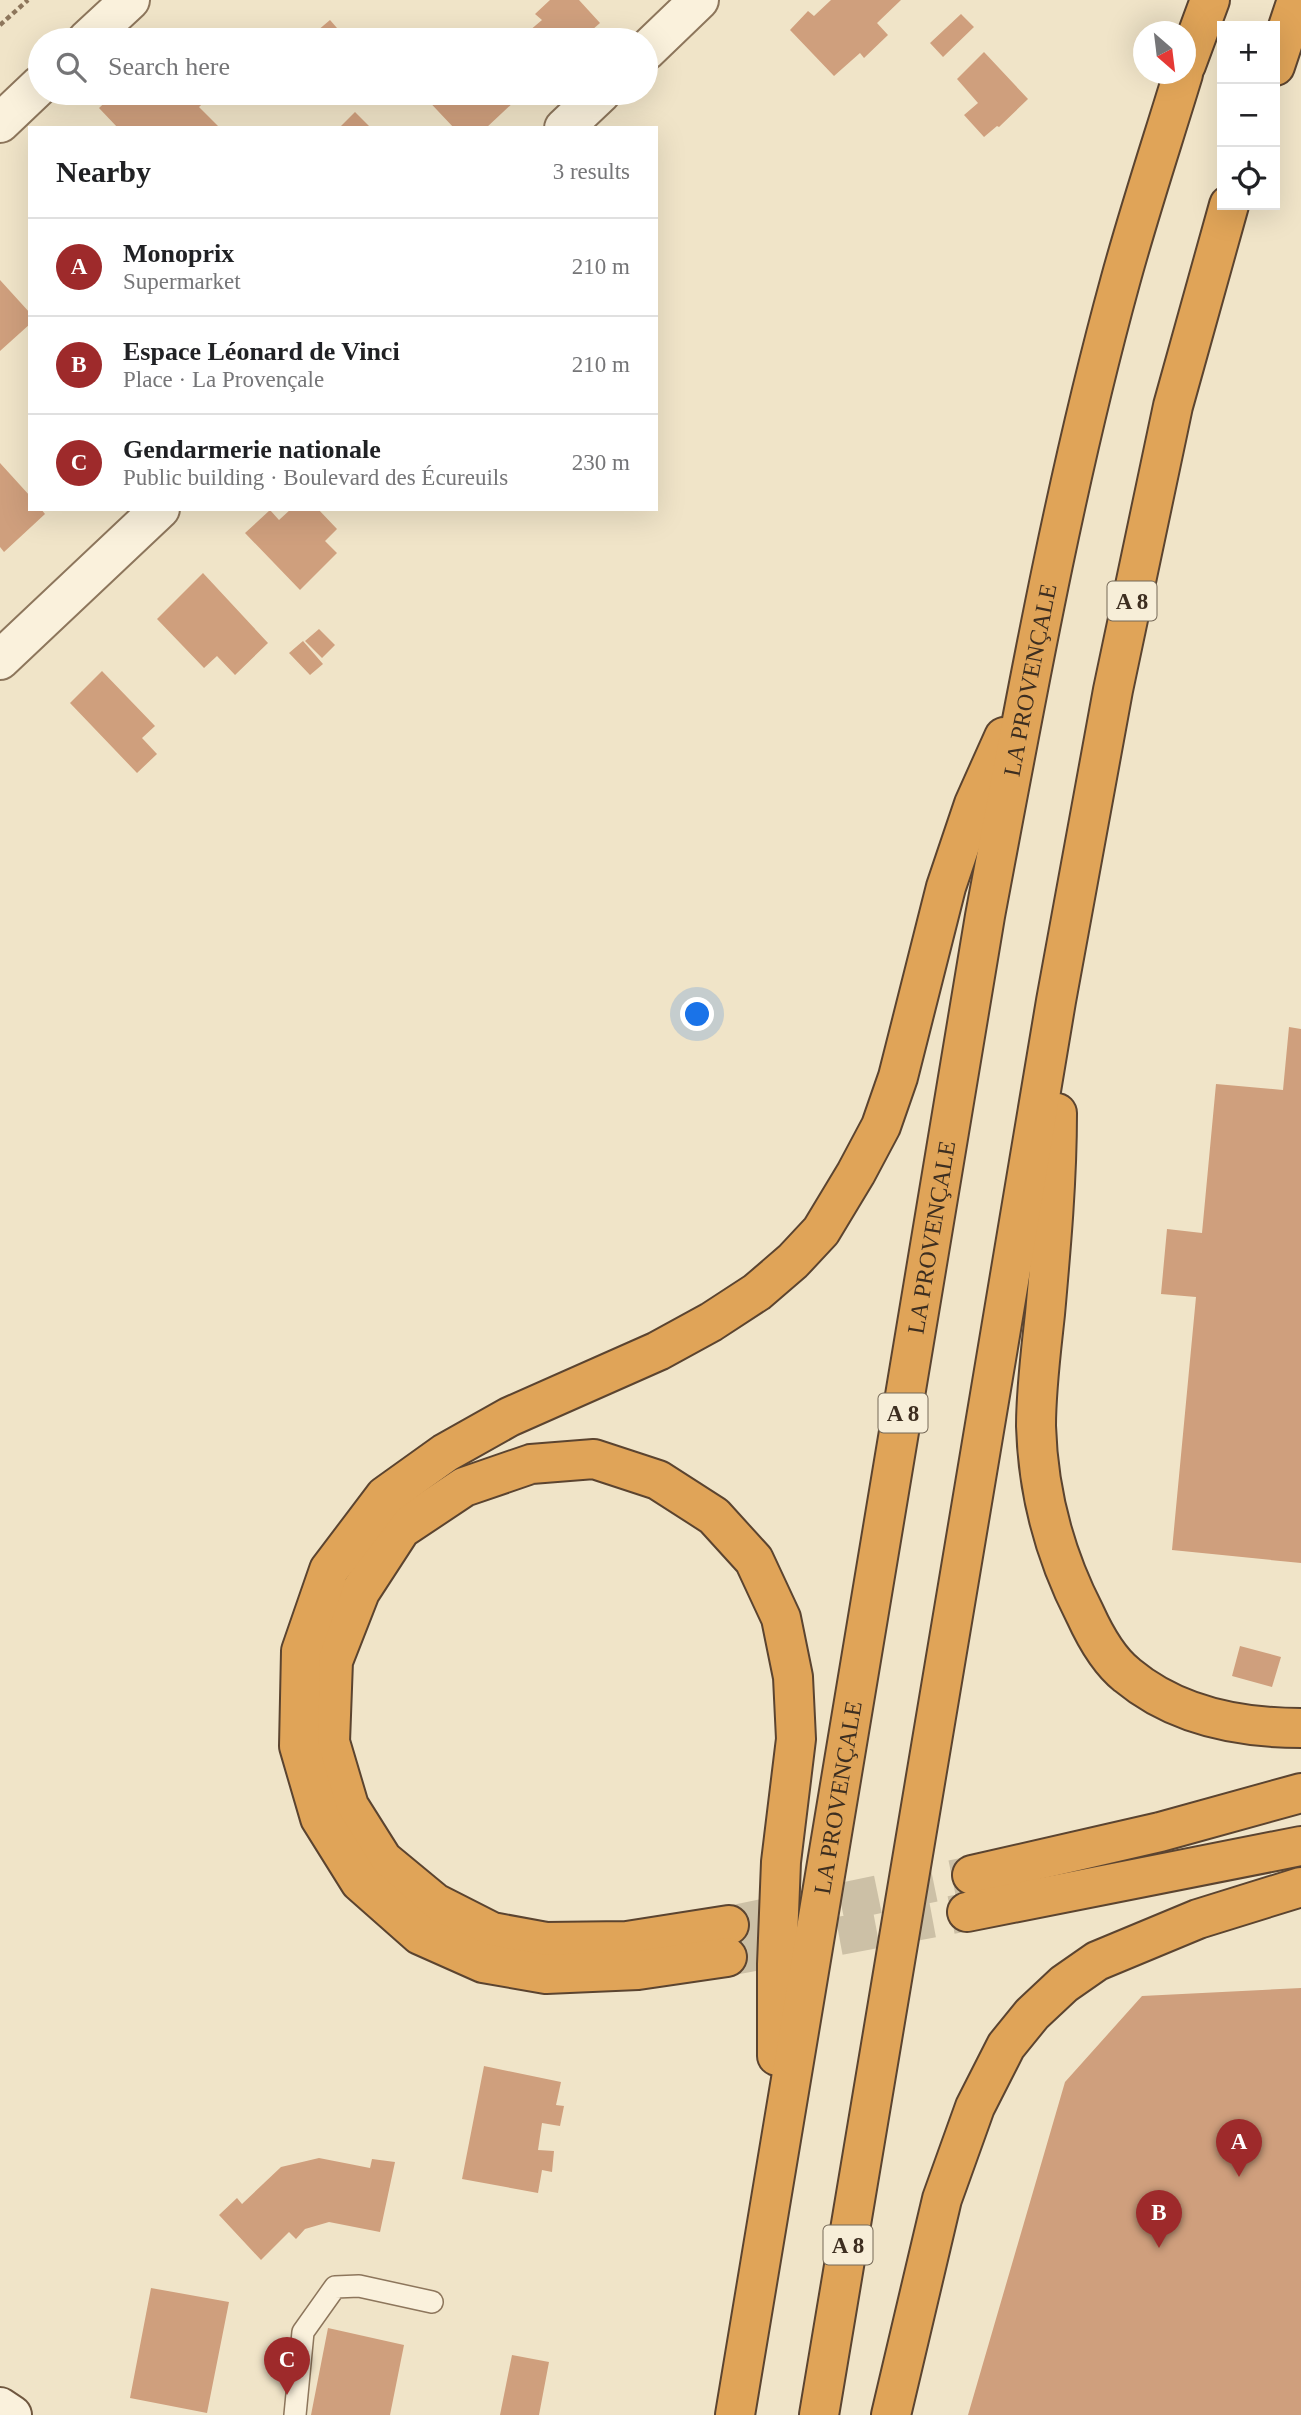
<!DOCTYPE html>
<meta charset="utf-8">
<style>
:root{--surface:#fff;--page:#f6f6f6;--text:#202124;--muted:#757577;--line:#e0e0e0;--accent:#9e2a2b}
body{margin:0;font-family:"Times New Roman",serif;background:var(--page);color:var(--text)}
.controls{position:absolute;right:21px;top:21px;display:grid;overflow:hidden;border-radius:0px;box-shadow:0 7px 28px #0002}
.controls button{width:63px;height:63px;display:grid;place-items:center;padding:0;border:0;border-bottom:2px solid var(--line);background:var(--surface);color:var(--text);font:35px sans-serif}
.compass{position:absolute;left:1133px;top:21px;width:63px;height:63px;border-radius:50%;background:var(--surface);box-shadow:0 7px 28px #0002;rotate:152deg}
.you{position:absolute;left:698px;top:1015px;width:24px;height:24px;margin:-18px;border:5px solid #fff;border-radius:50%;background:#1a73e8;box-shadow:0 0 0 10px #1a73e833}
.badge{display:grid;place-items:center;width:46px;height:46px;border-radius:50%;background:var(--accent);color:#fff;font-size:23px;font-weight:700}
.pin{position:absolute;translate:-50% -58px;filter:drop-shadow(0 2px 4px #0008)}
.pin::after{content:'';position:absolute;top:37px;width:24px;height:21px;background:inherit;clip-path:polygon(0 0,100% 0,50% 100%)}
.list{margin:0;padding:0;list-style:none}
h2{display:flex;justify-content:space-between;align-items:center;height:91px;margin:0;padding:0 28px;font-size:30px}
h2 small{font-size:23px;font-weight:400;color:var(--muted)}
.list li{display:grid;grid-template-columns:46px 1fr auto;gap:21px;align-items:center;box-sizing:border-box;height:98px;padding:0 28px;border-top:2px solid var(--line)}
.list b{display:block;font-size:26px;white-space:nowrap}
.list p{margin:0;font-size:23px;white-space:nowrap;color:var(--muted)}
.list em{font-size:23px;font-style:normal;color:var(--muted)}
.icon{flex:none;width:38px;height:38px;fill:none;stroke:currentColor;stroke-width:2;stroke-linecap:round;stroke-linejoin:round}
.map{position:relative;flex:none;width:1301px;height:2415px;overflow:hidden}
.search{position:absolute;background:var(--surface);box-shadow:0 7px 28px #0002;left:28px;top:28px;width:630px;height:77px;display:flex;align-items:center;gap:18px;box-sizing:border-box;padding:0 24px;border-radius:38px;color:var(--muted);font-size:26px}
.panel{position:absolute;background:var(--surface);box-shadow:0 7px 28px #0002;left:28px;top:126px;width:630px;height:385px;border-radius:0px}
.map>svg:first-child{display:block}
.building{fill:#cf9f7d}
.lines{fill:none;stroke-linecap:round;stroke-linejoin:round}
.highway-tunnel{stroke:#ccc0a6;stroke-width:38;stroke-dasharray:38 19;stroke-linecap:butt}
.lane-casing{stroke:#8d765c;stroke-width:24}
.street-casing{stroke:#8d765c;stroke-width:42}
.secondary-casing{stroke:#6f573f;stroke-width:42}
.highway-casing{stroke:#5b4430;stroke-width:42}
.path{stroke:#8d765c;stroke-width:4.5;stroke-dasharray:5 3.5;stroke-linecap:butt}
.lane{stroke:#faf1dc;stroke-width:21}
.street{stroke:#faf1dc;stroke-width:38}
.secondary{stroke:#faf1dc;stroke-width:38}
.highway{stroke:#e0a458;stroke-width:38}
.labels{text-anchor:middle;dominant-baseline:central;stroke-width:6;stroke-linejoin:round;paint-order:stroke}
.shield{fill:#f7eed8;stroke:#756857;stroke-width:2}
.shield-label{font-size:23px;font-weight:bold;fill:#3d2e20}
.street-label{font-size:24px;fill:#3d2e20;stroke:#f7eed8}
</style>
<div class="map">
<svg width="1301" height="2415" viewBox="0 0 1301 2415">
<rect width="100%" height="100%" fill="#f0e4c8"/>
<path class="building" d="M550,0H579L600,23L583,38L585,40H538L529,31L542,20L535,14Z
M831,0H901L877,23L888,35L864,58L860,53L834,76L790,30L808,11L814,16Z
M961,14L974,27L943,57L930,43Z
M330,20L344,36L340,40H325L317,31Z
M984,52L1028,99L999,127L997,126L984,137L964,115L978,103L957,79Z
M115,93H214L199,107L220,128H118L99,108Z
M421,93H509L516,100L486,128H454Z
M355,112L371,128H339Z
M0,280L30,313V324L0,351Z
M0,463L30,496V509H41L45,514L4,552L0,547Z
M291,509H318L337,529L325,541L337,553L300,590L245,533L270,510L279,520Z
M203,573L268,643L235,675L217,656L204,668L157,619Z
M319,629L335,645L322,658L305,641Z
M303,641L323,664L310,675L289,653Z
M102,671L155,726L142,738L157,754L137,773L70,703Z
M1289,1027L1301,1029V1563L1172,1550L1196,1297L1161,1294L1167,1229L1202,1233L1216,1084L1283,1090Z
M1240,1646L1281,1657L1272,1687L1232,1676Z
M1301,1988V2415H968L1065,2082L1142,1996Z
M484,2066L561,2082L556,2105L564,2106L560,2126L542,2123L538,2150L554,2151L552,2172L542,2170L538,2193L462,2179Z
M319,2158L370,2168L372,2159L395,2162L380,2232L329,2222L305,2229L296,2239L289,2232L261,2260L219,2215L237,2198L242,2204L281,2167Z
M151,2288L229,2302L207,2413L130,2398Z
M328,2328L404,2345L390,2415H311Z
M512,2355L549,2362L539,2415H500Z"/>
<g class="lines">
<path class="highway-tunnel" d="M729,1925L972,1875
M727,1957L967,1912"/>
<g class="lane-casing">
<path id="lane" d="M295,2415L303,2332L335,2287L359,2286L432,2302"/>
</g>
<g class="street-casing">
<path id="street" d="M87,40L130,0
M646,51L699,0
M0,123L40,85
M564,128L601,93
M0,660L160,509"/>
</g>
<g class="secondary-casing">
<path id="secondary" d="M0,2407L12,2415"/>
</g>
<g class="highway-casing">
<g id="highway">
<path d="M1186,65L1210,0"/>
<path d="M1275,66L1297,0"/>
<path d="M1057,1113C1057,1180 1051,1247 1045,1314C1041,1351 1036,1389 1036,1426C1038,1493 1054,1554 1085,1614C1095,1636 1108,1660 1127,1675C1176,1716 1238,1728 1301,1728"/>
<path d="M972,1875L1160,1832L1301,1793"/>
<path d="M967,1912L1301,1846"/>
<path d="M729,1925L627,1941L546,1942L492,1932L435,1903L383,1860L349,1806L330,1742L333,1661L360,1592L401,1529L464,1487L531,1464L594,1459L658,1480L714,1516L754,1560L781,1618L793,1677L796,1739L781,1862L777,1964V2056"/>
<path d="M727,1957L638,1970L546,1974L483,1963L420,1935L360,1882L320,1818L299,1746L301,1651L329,1570L385,1496L445,1453L509,1417L658,1351L711,1322L757,1292L793,1261L821,1231L856,1173L881,1126L898,1077L946,887L974,804L1004,737"/>
<path id="s1" d="M735,2415L985,916C1025,704 1063,490 1120,282C1139,212 1162,143 1183,74"/>
<path d="M819,2415L1056,1001L1113,690L1173,406L1229,205"/>
<path d="M891,2415L942,2199L975,2107L1006,2046L1032,2014L1064,1984L1097,1961L1198,1919L1301,1887"/>
</g>
</g>
<path class="path" d="M0,25L28,0"/>
<use href="#lane" class="lane"/>
<use href="#street" class="street"/>
<use href="#secondary" class="secondary"/>
<use href="#highway" class="highway"/>
</g>
<g class="labels">
<g class="shield">
<rect x="1107.5" y="581.5" width="49" height="39" rx="5"/>
<rect x="878.5" y="1393.5" width="49" height="39" rx="5"/>
<rect x="823.5" y="2225.5" width="49" height="39" rx="5"/>
</g>
<g class="shield-label">
<text x="1132" y="601">A 8</text>
<text x="903" y="1413">A 8</text>
<text x="848" y="2245">A 8</text>
</g>
<g class="street-label">
<text stroke="none"><textPath href="#s1" startOffset="1760">LA PROVENÇALE</textPath></text>
<text stroke="none"><textPath href="#s1" startOffset="1194">LA PROVENÇALE</textPath></text>
<text stroke="none"><textPath href="#s1" startOffset="626">LA PROVENÇALE</textPath></text>
</g>
</g>
</svg>
<div class="controls">
<button>+</button>
<button>−</button>
<button><svg class="icon" aria-label="locate" viewBox="0 0 24 24"><circle cx="12" cy="12" r="6"/><path d="M12 2v4M12 18v4M2 12h4M18 12h4"/></svg></button>
</div>
<svg class="compass" viewBox="-18 -18 36 36"><path d="M0-13l5 13h-10z" fill="#e53935"/><path d="M0 13l5-13h-10z" fill="#757577"/></svg>
<div class="you"></div>
<div class="pin badge" style="left:1239px;top:2177px">A</div>
<div class="pin badge" style="left:1159px;top:2248px">B</div>
<div class="pin badge" style="left:287px;top:2395px">C</div>
<div class="search"><svg class="icon" aria-label="search" viewBox="0 0 24 24"><circle cx="10" cy="10" r="6"/><path d="M15 15l6 6"/></svg>Search here</div>
<section class="panel">
<h2>Nearby<small>3 results</small></h2>
<ul class="list">
<li><span class="badge">A</span><div><b>Monoprix</b><p>Supermarket</p></div><em>210 m</em></li>
<li><span class="badge">B</span><div><b>Espace Léonard de Vinci</b><p>Place · La Provençale</p></div><em>210 m</em></li>
<li><span class="badge">C</span><div><b>Gendarmerie nationale</b><p>Public building · Boulevard des Écureuils</p></div><em>230 m</em></li>
</ul>
</section>
</div>
